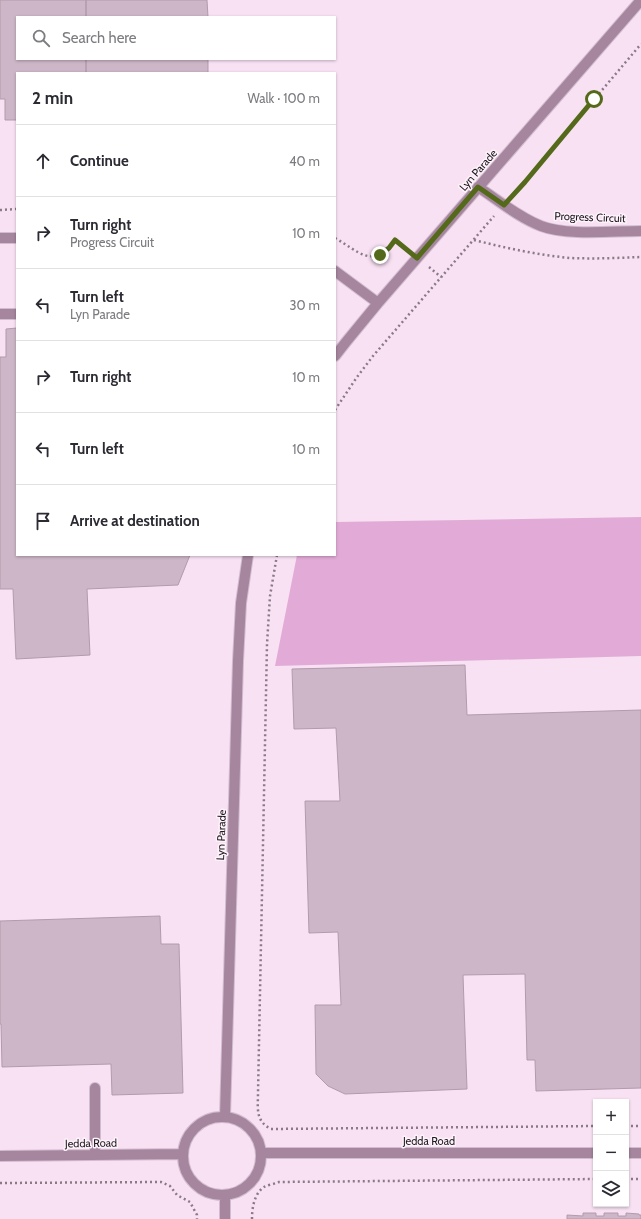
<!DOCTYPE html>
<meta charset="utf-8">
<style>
:root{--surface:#fff;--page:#f7f7f7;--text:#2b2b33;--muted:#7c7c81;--line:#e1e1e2}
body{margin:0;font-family:Cabin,sans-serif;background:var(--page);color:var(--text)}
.controls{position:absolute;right:12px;bottom:12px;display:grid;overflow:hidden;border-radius:0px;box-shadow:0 1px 3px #0004}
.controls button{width:36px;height:36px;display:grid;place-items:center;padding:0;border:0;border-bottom:1px solid var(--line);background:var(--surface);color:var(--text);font:20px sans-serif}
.stop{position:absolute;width:12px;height:12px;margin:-9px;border:3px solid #546a1a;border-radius:50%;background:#fff}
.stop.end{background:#546a1a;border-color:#fff;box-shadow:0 1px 4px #0008}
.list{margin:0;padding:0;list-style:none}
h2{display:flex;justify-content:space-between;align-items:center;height:52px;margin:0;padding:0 16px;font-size:17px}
h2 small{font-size:13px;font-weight:400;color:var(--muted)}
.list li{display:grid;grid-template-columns:26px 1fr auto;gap:12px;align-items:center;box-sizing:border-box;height:72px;padding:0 16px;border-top:1px solid var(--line)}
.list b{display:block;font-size:15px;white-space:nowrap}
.list p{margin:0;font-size:13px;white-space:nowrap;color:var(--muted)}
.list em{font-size:13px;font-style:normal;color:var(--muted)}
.icon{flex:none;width:22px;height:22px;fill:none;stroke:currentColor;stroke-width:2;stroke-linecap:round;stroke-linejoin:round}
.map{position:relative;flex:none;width:641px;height:1219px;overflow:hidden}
.search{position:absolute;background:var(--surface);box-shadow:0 1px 3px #0004;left:16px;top:16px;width:320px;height:44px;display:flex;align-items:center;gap:10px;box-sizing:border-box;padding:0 14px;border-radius:0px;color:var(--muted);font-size:15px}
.panel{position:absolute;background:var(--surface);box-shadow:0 1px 3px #0004;left:16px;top:72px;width:320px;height:484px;border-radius:0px}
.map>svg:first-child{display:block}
.green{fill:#e2abd7}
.building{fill:#ccb6c7;stroke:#b19bac}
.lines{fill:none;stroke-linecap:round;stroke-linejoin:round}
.minor-casing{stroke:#d1bdcd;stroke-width:12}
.path{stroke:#897a86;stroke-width:2.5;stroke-dasharray:2 3;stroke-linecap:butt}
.minor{stroke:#a6859f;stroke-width:10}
.route{stroke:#546a1a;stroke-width:5}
.labels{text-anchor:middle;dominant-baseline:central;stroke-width:3;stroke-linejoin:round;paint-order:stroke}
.street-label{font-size:11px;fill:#1f181e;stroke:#fdf3fa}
</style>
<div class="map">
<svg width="641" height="1219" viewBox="0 0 641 1219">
<rect width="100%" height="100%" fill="#f8e1f3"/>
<path class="green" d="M641,517V656L275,666L297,555H335V522Z"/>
<path class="building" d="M0,0H86V17H17V59H86V73H17V120H5V99H0Z
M86,0H207L208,17H86Z
M86,59H208V73H86Z
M17,328V555H190L178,585L87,589L90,655L16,659L13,589H0V357H6V329Z
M465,665L467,715L641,710V1088L536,1091L535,1060H527L525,974L463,975L467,1089L345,1094L328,1086L316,1074L315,1005H341L338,932L309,933L305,801H340L336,728L294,729L292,669Z
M160,916L161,944H179L183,1093L112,1095L111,1064L2,1067L1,1024H0V921Z
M583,1213H596V1216H604V1213H618V1216H626V1213L639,1214V1215H641V1219H567V1215L583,1216Z"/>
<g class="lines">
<g class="minor-casing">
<path id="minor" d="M478,187C498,200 518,217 541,226C567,236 612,231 641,231
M0,238H17
M335,271L378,303
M0,314H17
M335,356L346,342L378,303L641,0
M183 1156a39 39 0 1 1 78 0a39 39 0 1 1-78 0Z
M225,1117L238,661L241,603L248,555
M261,1153H596
M626,1153H641
M95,1155V1088
M0,1156L182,1154
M225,1195V1219"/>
</g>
<path class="path" d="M515,193L641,44
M0,210L17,209
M335,238C360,252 372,270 395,240L405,248
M474,240C506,248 538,255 570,258C594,259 618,258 641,257
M429,267L441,277
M335,410L357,377L373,356L494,216
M277,555L270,596L267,644L258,1093C258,1108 255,1121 271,1129L596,1126
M626,1126H641
M626,1179H641
M0,1183L161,1182L170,1186L177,1195L190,1202L197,1215V1219
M252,1219C252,1208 254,1194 264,1187C268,1185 274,1184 279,1182L596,1179"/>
<use href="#minor" class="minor"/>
</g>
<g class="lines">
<path class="route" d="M380,255L389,248L395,240L417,258L478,187L504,205L525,182L594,99"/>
</g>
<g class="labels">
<g class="street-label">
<text transform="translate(478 170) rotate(-49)">Lyn Parade</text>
<text transform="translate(590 217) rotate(2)">Progress Circuit</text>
<text transform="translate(221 835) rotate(-88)">Lyn Parade</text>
<text x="429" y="1141">Jedda Road</text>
<text transform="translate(91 1143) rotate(-1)">Jedda Road</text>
</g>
</g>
</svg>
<div class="controls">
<button>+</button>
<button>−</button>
<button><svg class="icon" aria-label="layers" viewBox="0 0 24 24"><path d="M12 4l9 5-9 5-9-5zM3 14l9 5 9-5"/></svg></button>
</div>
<div class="stop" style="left:594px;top:99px"></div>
<div class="stop end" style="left:380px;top:255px"></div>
<div class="search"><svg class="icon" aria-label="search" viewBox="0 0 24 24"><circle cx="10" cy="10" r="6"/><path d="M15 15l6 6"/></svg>Search here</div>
<section class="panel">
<h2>2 min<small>Walk · 100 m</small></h2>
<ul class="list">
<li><svg class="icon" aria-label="ahead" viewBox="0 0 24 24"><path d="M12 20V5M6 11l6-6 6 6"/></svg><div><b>Continue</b></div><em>40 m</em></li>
<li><svg class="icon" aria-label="right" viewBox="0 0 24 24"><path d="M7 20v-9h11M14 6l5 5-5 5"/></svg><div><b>Turn right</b><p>Progress Circuit</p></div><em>10 m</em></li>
<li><svg class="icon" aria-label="left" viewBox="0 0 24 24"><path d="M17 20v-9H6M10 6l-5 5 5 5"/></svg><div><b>Turn left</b><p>Lyn Parade</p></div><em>30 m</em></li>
<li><svg class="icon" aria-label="right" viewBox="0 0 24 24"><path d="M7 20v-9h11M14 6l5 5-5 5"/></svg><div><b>Turn right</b></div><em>10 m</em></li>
<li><svg class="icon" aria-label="left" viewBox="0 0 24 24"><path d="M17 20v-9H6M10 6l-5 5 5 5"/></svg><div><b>Turn left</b></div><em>10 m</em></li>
<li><svg class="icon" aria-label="arrive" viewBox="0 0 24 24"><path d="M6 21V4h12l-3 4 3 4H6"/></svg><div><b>Arrive at destination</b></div></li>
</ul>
</section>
</div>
